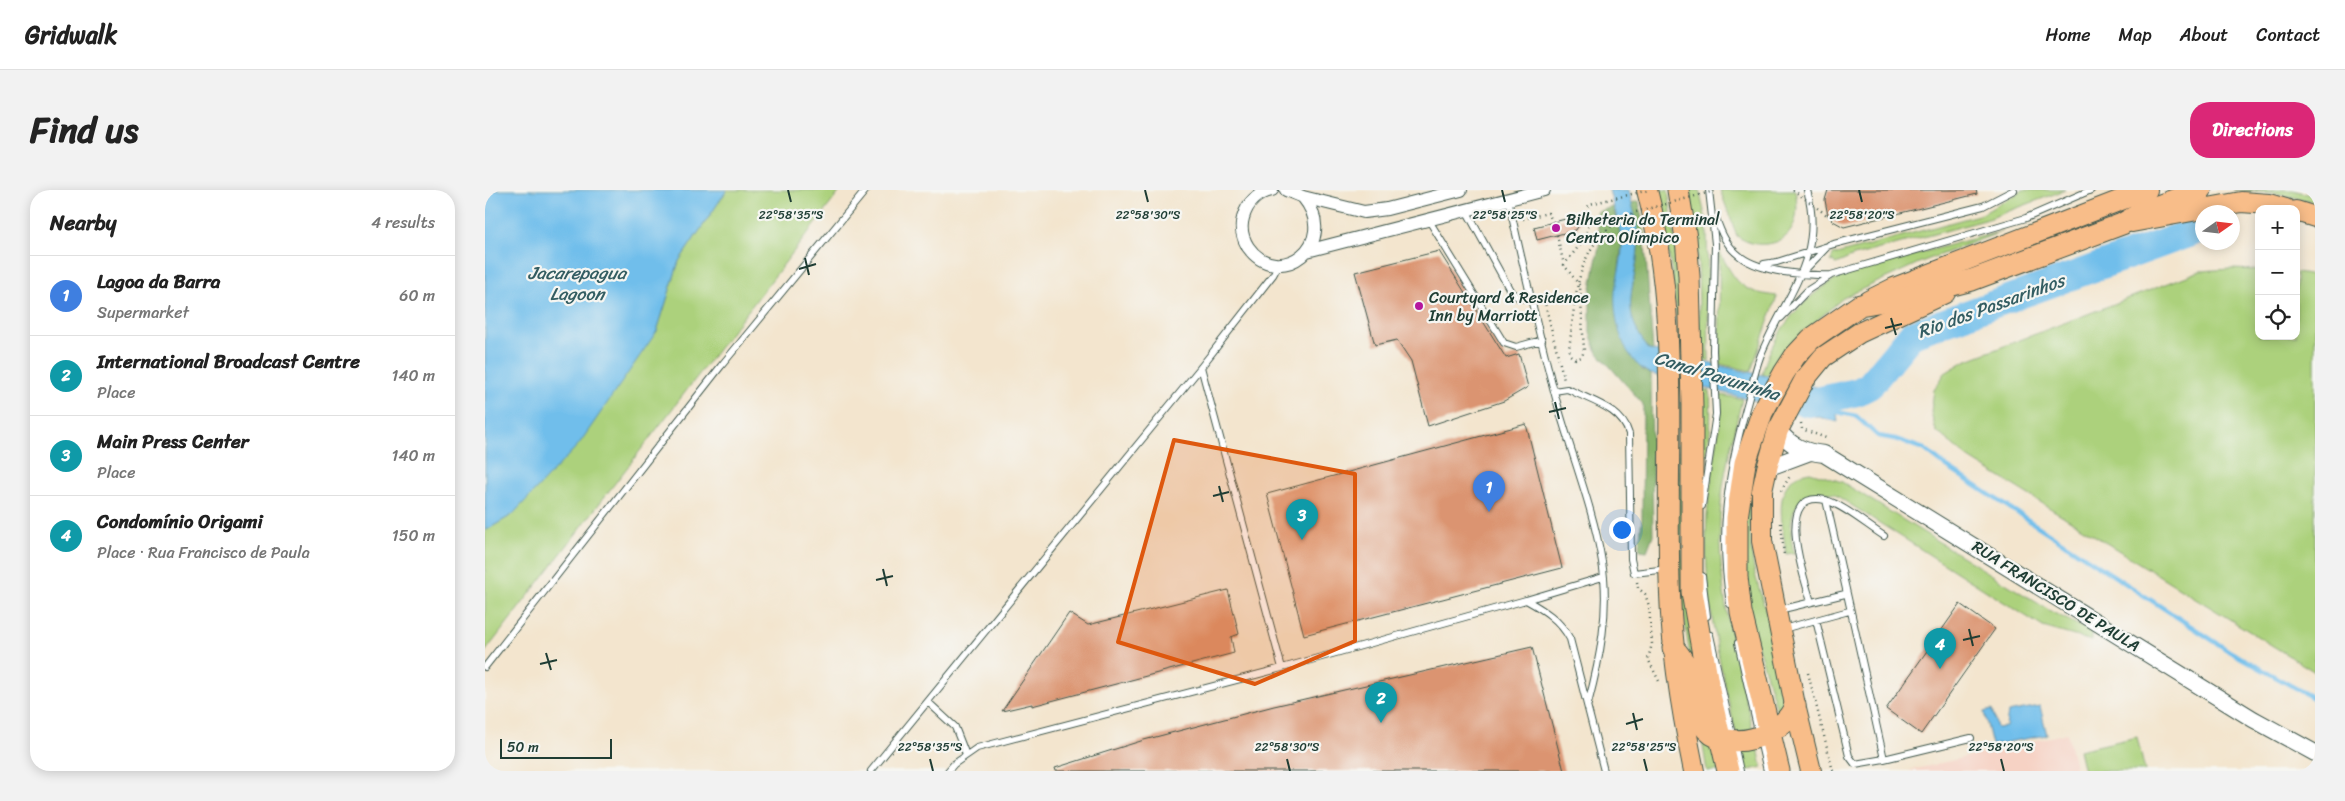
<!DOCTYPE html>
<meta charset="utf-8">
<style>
:root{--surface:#fff;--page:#f2f2f2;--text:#222;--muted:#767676;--line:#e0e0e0;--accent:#db2777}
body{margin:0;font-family:Sriracha,sans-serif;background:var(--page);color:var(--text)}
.controls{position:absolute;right:15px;top:15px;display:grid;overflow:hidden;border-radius:10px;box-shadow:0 2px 12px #0003}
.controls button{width:45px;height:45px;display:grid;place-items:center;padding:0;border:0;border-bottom:1px solid var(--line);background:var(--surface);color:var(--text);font:25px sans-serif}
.compass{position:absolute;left:1710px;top:15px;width:45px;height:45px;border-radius:50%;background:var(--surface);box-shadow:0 2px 12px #0003;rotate:76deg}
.scale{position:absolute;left:15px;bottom:12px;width:112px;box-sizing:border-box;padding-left:5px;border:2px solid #1f3d34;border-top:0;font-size:14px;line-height:18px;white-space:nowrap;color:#1f3d34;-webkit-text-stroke:4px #f6f6f2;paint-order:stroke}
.you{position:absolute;left:1136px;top:339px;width:18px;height:18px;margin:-12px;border:4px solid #fff;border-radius:50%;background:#1a73e8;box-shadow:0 0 0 8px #1a73e833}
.badge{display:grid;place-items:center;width:32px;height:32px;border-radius:50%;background:var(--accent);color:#fff;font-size:16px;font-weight:700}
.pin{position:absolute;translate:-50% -41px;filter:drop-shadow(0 1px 2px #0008)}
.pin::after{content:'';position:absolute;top:26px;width:18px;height:15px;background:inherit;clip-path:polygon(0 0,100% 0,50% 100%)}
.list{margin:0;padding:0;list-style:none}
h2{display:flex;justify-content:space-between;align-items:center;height:65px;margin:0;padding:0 20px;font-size:21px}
h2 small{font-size:16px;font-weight:400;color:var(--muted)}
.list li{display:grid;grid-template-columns:32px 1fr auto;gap:15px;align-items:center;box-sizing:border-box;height:80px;padding:0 20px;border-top:1px solid var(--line)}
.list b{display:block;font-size:19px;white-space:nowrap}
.list p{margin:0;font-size:16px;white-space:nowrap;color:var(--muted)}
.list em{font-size:16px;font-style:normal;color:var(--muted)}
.icon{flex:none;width:28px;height:28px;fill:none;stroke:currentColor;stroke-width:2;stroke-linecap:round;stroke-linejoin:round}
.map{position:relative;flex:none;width:1830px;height:581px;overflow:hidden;border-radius:20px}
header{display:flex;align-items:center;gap:30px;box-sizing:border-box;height:70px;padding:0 25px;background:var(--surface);border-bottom:1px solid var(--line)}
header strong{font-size:24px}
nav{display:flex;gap:28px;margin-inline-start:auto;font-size:18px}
.intro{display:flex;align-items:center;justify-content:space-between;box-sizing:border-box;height:120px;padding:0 30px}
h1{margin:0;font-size:35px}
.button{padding:12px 22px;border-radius:20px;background:var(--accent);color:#fff;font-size:18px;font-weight:700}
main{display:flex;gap:30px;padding:0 30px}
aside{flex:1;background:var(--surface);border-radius:20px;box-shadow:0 2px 12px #0003}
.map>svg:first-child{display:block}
.built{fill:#f6d2c4}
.green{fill:#acd17b;stroke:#668758}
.forest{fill:#89b36b;stroke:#547850}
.water{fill:#70beeb;stroke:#487e90}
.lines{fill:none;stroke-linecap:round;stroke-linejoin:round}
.stream{stroke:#70beeb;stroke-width:4.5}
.river{stroke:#70beeb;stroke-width:28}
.building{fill:#db9471}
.service-casing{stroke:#3f564b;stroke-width:8}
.minor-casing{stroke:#3f564b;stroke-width:14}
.tertiary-casing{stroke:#3f564b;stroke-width:18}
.primary-casing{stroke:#3f564b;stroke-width:22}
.trunk-casing{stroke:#3f564b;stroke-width:23}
.path{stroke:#3f564b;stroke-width:2.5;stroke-dasharray:1 4;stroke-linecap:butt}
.service{stroke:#fff;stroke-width:6}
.minor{stroke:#fff;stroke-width:12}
.tertiary{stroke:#fff;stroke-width:16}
.primary{stroke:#f8bd89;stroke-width:20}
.trunk{stroke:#f8bd89;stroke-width:21}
.path-bridge{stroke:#3f564b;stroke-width:2.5;stroke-dasharray:1 4;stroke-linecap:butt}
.marked{fill:#de580e;fill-opacity:0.2;stroke:#de580e;stroke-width:4;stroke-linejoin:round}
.ticks{fill:none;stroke:#1f3d34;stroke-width:2}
.poi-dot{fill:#b5179e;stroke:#f6f6f2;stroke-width:2}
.labels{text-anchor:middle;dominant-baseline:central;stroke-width:4.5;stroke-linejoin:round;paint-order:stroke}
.poi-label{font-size:16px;fill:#1f3d34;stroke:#f6f6f2;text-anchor:start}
.street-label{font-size:16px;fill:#1f3d34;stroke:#f6f6f2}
.water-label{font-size:18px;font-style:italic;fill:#335d62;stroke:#f6f6f2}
.ticks-label{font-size:12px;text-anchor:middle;fill:#1f3d34;stroke:#f6f6f2;stroke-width:4.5;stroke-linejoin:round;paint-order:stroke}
</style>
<header>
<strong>Gridwalk</strong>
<nav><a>Home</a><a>Map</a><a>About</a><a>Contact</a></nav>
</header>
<div class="intro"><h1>Find us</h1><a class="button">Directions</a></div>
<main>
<aside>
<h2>Nearby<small>4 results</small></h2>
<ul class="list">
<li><span class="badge" style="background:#3f7fe0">1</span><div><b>Lagoa da Barra</b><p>Supermarket</p></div><em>60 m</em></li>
<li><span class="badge" style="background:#0f9aa8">2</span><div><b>International Broadcast Centre</b><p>Place</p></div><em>140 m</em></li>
<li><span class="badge" style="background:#0f9aa8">3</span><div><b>Main Press Center</b><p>Place</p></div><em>140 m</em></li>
<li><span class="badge" style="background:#0f9aa8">4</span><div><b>Condomínio Origami</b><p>Place · Rua Francisco de Paula</p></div><em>150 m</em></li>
</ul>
</aside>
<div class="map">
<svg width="1830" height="581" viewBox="0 0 1830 581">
<rect width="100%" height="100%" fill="#f6f6f2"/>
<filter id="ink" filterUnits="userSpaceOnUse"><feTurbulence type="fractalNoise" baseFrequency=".02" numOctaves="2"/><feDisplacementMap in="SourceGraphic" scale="10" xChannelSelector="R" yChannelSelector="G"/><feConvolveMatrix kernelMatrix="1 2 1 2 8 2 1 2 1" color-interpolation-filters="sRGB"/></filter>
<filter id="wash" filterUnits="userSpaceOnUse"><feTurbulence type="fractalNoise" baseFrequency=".0096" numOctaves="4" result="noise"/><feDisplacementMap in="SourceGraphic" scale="20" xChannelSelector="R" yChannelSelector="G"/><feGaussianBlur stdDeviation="1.12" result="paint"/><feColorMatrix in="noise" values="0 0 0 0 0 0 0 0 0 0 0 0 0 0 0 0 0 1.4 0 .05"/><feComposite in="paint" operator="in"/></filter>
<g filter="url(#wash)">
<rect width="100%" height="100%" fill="#f3e5ce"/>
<path class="built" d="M1582,543L1591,581H1423Z"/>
<path class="green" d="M242,0H356L0,462V341L27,325L172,141L194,71Z
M1173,0H1183L1194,80L1195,162L1187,82Z
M1205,0H1214L1222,34L1224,171L1215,169L1213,71Z
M1235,0H1310C1315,24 1311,51 1282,54C1271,55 1262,53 1252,46Z
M1538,0H1580L1500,30L1369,66L1351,74L1346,71L1348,65L1497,24Z
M1749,0H1808L1830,6V12L1790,3Z
M1518,41L1436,72L1358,108L1330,132L1297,164L1283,185L1277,184C1287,147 1308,118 1340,96C1360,82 1387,76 1411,70C1446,60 1482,50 1518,41Z
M1234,61C1251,92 1255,102 1292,106L1266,181L1235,174Z
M1746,79L1774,80V146H1811V83L1830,86V482L1484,268L1451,241L1446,222L1449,200L1460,183L1480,171L1715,81Z
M1214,199L1225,201C1226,225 1227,254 1217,277Z
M1236,205L1257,209C1248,248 1237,286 1235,326C1232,399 1251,469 1268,540L1251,543C1234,471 1217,400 1222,326C1225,285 1236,246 1236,205Z
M1195,211L1197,364L1220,521L1208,490L1192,372Z
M1325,282L1357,292L1567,422L1607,442V451L1558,437L1349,304C1307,295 1301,331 1309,363L1301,364C1298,334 1284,288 1325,282Z
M1265,283C1265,315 1263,347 1269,379C1274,406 1312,505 1293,523L1264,427L1258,363Z
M1652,547L1660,581H1599L1594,560Z
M1217,550L1227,554L1234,581H1222Z
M1273,558L1277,577L1260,581L1255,561Z"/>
<path class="forest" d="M1154,11L1159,41L1168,161L1164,160C1131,115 1152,102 1153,55C1154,41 1149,27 1146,13Z
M1128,17L1137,51L1130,115L1157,180L1166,184L1168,345L1162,361L1155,360L1154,356L1157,328L1158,214L1112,162L1105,143V103L1115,51L1111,22Z"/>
<path class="water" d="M0,0H242L194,71L172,141L94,254L27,325L0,341Z
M1124,0H1144C1147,18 1155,38 1153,57C1150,103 1133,117 1164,160L1349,201L1353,232L1166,184C1138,171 1128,131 1130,101C1132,85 1138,69 1137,52C1136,35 1128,17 1124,0Z
M1555,516L1562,545L1507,555L1499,522L1507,520L1512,538L1521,537L1523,522Z"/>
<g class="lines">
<path class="stream" d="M1348,221L1371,226L1393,246L1410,249L1439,259L1462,277L1744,461L1830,509"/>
<path class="river" d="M1314,210L1323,213L1372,202L1384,196L1427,144L1708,42"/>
</g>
<g id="blocks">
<path class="building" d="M1343,0H1491L1492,4L1359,37L1348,31L1343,26L1340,10Z
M1100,24L1091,40L1052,50L1049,37Z
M954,61L1021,168L1034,164L1043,197L1019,211L943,236L926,171L912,150L890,155L870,82Z
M1041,234L1077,378L819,445L782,304Z
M743,400L754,444L746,447L749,463L547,516V514L517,521L584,423L603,435Z
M1475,414L1510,439L1436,544L1401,519Z
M1047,457L1079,581H571L570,578L659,550L789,516Z"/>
</g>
</g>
<g filter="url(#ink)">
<use href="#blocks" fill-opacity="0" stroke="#3f564b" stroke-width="1"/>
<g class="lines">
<g class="service-casing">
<path id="service" d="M1023,9C1039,78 1054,147 1073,216C1087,266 1109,321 1117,372C1125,419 1115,469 1103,514
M981,20L1026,102L1034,108L1046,109
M1231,28C1236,43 1242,57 1256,67C1276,82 1321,86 1346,85L1541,28L1606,0
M943,29L1019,153L1031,157L1057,150
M1279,74L1292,72L1349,54L1498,16L1529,0
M1318,82L1344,55
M1296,128L1323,100L1345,86
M716,177L797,478
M1069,201L1082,199L1087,201C1109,212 1137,219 1144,244L1146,369L1149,383L1183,379
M1341,310L1399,569L1486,548
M1217,316L1231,224L1228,161L1230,54L1224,0
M1217,386L1222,426
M1041,410L1118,387
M1326,412C1320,390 1287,299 1340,310C1357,314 1383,336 1399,346
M1245,414C1234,343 1242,287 1261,218C1266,202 1269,183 1275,167C1298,108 1341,68 1322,0
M1294,420L1360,404
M1331,430L1364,566L1370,574L1399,569
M1298,439L1364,421
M1225,445L1255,581
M1253,453L1282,581
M0,477L236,176L381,0
M443,512L470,537L481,565
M386,581L716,177L788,85L794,74
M463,581L469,574L492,558L797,478L1041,410C1059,420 1075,430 1085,449L1119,581"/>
</g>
<g class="minor-casing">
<path id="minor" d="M787,0C773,3 762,13 758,28C755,38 758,49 763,57C793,100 857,54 818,7
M801,0L818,7L879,22L902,19L976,0
M822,61L1059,0"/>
</g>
<g class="tertiary-casing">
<path id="tertiary" d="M1293,240C1305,256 1320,262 1339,264L1768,529L1830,563
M1282,278L1325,262"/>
</g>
<g class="primary-casing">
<path id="primary" d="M1162,0C1197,136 1179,267 1185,404C1187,464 1197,523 1209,581
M1811,21L1830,27
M1647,32L1756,12L1784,14L1801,19
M1383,111L1409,98L1662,0
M1326,581L1310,515L1277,351V301L1282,278L1293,240L1320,189L1338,167L1374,143L1460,103"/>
</g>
<g class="trunk-casing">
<path id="trunk" d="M1193,0L1201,48L1204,86L1207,216V402L1225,505L1243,581
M1188,458C1212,480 1202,510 1218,535C1238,566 1300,547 1310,515
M1294,581L1256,422L1252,387V328L1260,273L1277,223L1299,183L1310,166L1326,149L1375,115L1416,108L1487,90L1637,34L1659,21L1716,0"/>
</g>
<path class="path" d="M1038,29L1063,23L1068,32
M1072,45L1079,75L1095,96L1099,160L1097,167L1090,169
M1079,75C1089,61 1108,43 1103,26
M1058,105L1079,190
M1316,233L1317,239L1341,248
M1296,301L1305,286
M1296,333L1299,365
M1152,392L1153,398L1160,404L1164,416L1167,454L1163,469L1175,493
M1323,483L1348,581"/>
<use href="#service" class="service"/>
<use href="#minor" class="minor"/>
<use href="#tertiary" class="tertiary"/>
<use href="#primary" class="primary"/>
<use href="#trunk" class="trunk"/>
<path class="path-bridge" d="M1308,0L1343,26
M1103,26L1102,18L1105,14L1164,0
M1090,169L1085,165L1084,159C1092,101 1089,48 1151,22L1233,0"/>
</g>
</g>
<path class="marked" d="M689,250L870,284V451L770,494L633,452Z"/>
<path class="ticks" d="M303,0L306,12M660,0L663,12M1017,0L1020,12M1374,0L1377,12M320,68L324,85M314,79L331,74M1406,128L1411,145M1400,138L1417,134M1070,212L1074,229M1064,222L1081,218M734,296L738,312M728,306L744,302M398,379L402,396M391,390L408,386M1484,439L1488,456M1478,450L1495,446M61,463L66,480M55,474L72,470M1148,523L1152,540M1141,534L1158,529M445,569L448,581M802,569L805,581M1159,569L1162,581M1516,569L1519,581"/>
<g class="poi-dot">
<circle cx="1071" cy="38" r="5"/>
<circle cx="934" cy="116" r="5"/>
</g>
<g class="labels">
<g class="poi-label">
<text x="1081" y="29">Bilheteria do Terminal<tspan x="1081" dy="18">Centro Olímpico</tspan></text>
<text x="944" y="107">Courtyard &amp; Residence<tspan x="944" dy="18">Inn by Marriott</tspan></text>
</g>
<g class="street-label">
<text transform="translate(1571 406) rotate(32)">RUA FRANCISCO DE PAULA</text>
</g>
<g class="water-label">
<text x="92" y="83">Jacarepagua<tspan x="92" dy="21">Lagoon</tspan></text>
<text transform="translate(1506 116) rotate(-20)">Rio dos Passarinhos</text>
<text transform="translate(1232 186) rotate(17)">Canal Pavuninha</text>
</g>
</g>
<g class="ticks-label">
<text x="306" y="29">22°58'35"S</text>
<text x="663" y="29">22°58'30"S</text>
<text x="1020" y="29">22°58'25"S</text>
<text x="1377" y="29">22°58'20"S</text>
<text x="445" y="561">22°58'35"S</text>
<text x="802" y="561">22°58'30"S</text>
<text x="1159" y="561">22°58'25"S</text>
<text x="1516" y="561">22°58'20"S</text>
</g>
</svg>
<div class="controls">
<button>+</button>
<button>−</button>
<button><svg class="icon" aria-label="locate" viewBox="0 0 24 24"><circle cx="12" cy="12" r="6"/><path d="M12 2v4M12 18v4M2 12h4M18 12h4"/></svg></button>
</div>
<svg class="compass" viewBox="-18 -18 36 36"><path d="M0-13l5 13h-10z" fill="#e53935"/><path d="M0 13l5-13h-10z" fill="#767676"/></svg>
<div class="scale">50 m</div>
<div class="you"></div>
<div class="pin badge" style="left:1004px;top:322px;background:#3f7fe0">1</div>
<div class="pin badge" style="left:896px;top:533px;background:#0f9aa8">2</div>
<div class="pin badge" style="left:817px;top:350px;background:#0f9aa8">3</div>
<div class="pin badge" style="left:1455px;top:479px;background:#0f9aa8">4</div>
</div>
</main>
